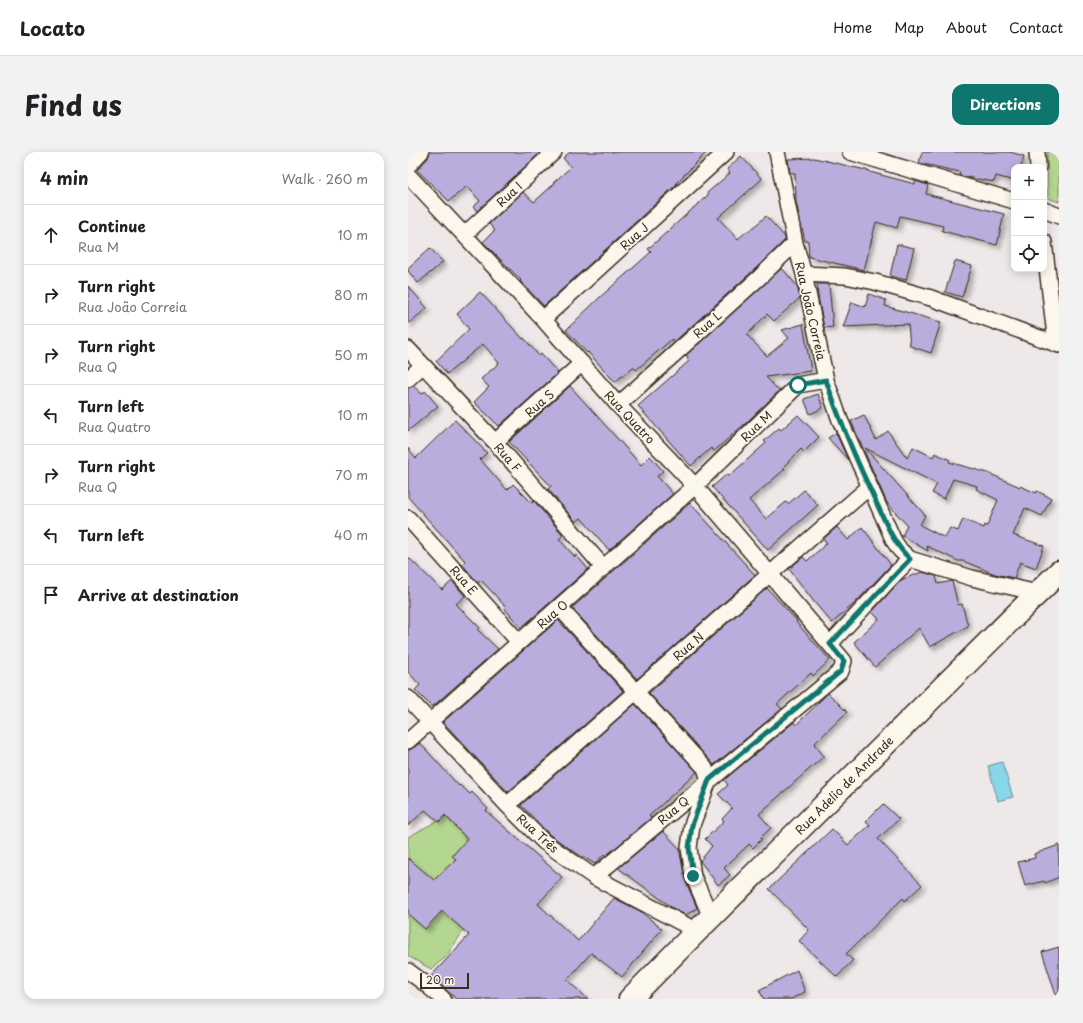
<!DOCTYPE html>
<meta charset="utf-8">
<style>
:root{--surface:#fff;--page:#f2f2f2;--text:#202124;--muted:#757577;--line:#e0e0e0;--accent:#0f766e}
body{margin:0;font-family:"Playpen Sans",sans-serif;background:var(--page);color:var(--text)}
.controls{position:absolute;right:12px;top:12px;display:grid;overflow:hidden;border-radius:8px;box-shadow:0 2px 10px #0003}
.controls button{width:36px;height:36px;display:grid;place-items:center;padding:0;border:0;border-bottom:1px solid var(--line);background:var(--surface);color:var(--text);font:20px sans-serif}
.scale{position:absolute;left:12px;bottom:10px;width:49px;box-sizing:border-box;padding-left:4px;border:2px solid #3b2a1e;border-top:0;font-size:11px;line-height:14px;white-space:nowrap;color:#3b2a1e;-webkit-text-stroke:3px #fbf7ec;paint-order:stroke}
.stop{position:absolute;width:12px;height:12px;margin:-9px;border:3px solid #0f766e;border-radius:50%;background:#fff}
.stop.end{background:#0f766e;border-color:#fff;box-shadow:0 1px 4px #0008}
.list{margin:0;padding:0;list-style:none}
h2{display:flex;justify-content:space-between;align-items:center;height:52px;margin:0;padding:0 16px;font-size:17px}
h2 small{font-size:13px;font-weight:400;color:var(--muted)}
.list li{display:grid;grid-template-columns:26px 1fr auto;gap:12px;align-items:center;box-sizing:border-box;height:60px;padding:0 16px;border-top:1px solid var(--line)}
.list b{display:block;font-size:15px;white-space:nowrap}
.list p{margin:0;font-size:13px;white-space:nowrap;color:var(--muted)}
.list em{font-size:13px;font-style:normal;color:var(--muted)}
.icon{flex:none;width:22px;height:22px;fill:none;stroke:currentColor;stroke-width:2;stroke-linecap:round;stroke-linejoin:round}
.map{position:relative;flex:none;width:651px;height:847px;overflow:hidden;border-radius:12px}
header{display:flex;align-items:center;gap:24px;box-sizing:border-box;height:56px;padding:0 20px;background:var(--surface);border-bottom:1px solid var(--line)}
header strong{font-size:19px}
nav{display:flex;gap:22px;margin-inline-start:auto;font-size:14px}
.intro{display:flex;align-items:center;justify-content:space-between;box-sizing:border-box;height:96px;padding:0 24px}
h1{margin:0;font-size:28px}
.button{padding:10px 18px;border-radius:12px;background:var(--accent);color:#fff;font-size:14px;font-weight:700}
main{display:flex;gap:24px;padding:0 24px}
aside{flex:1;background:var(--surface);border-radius:12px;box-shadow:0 2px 10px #0003}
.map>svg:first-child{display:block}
.green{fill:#b3d690;stroke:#778057}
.water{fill:#89d5e9;stroke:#6a9198}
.building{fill:#b9addd;stroke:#3b2a1e;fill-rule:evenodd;filter:url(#shadow)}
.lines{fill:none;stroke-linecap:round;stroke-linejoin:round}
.street-casing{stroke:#3b2a1e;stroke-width:18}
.primary-casing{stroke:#3b2a1e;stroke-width:25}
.street{stroke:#fbf7ec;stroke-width:15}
.primary{stroke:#fbf7ec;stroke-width:22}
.route{stroke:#0f766e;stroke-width:5}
.labels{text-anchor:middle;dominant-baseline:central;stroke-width:3.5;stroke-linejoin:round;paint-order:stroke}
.street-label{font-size:12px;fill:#3b2a1e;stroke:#fbf7ec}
</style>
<header>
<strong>Locato</strong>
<nav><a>Home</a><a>Map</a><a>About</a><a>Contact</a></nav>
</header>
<div class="intro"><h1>Find us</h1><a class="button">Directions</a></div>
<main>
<aside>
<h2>4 min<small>Walk · 260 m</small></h2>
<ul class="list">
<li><svg class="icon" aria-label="ahead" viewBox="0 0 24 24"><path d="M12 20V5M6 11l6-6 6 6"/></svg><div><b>Continue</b><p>Rua M</p></div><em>10 m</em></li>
<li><svg class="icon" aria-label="right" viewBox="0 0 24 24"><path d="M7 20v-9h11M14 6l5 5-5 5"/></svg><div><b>Turn right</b><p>Rua João Correia</p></div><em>80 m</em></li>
<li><svg class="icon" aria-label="right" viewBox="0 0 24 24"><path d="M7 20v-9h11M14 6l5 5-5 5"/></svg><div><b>Turn right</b><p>Rua Q</p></div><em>50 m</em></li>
<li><svg class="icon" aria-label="left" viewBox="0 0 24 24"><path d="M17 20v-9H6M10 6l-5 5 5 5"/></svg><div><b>Turn left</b><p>Rua Quatro</p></div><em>10 m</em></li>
<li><svg class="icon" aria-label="right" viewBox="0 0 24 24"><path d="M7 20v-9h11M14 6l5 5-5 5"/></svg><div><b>Turn right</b><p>Rua Q</p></div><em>70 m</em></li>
<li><svg class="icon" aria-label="left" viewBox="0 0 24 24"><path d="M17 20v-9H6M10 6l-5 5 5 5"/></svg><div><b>Turn left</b></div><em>40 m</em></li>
<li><svg class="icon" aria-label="arrive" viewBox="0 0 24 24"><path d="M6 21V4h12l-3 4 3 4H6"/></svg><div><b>Arrive at destination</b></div></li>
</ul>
</aside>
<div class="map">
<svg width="651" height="847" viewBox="0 0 651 847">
<defs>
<filter id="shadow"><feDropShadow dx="3.5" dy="3.5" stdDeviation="2" flood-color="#0004"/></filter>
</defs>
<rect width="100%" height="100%" fill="#eee8e9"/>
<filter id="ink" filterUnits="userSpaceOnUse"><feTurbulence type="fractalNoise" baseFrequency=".025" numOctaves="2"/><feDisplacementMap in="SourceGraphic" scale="8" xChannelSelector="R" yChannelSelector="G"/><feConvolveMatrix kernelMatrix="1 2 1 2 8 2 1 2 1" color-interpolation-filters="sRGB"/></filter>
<g filter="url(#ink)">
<path class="green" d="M639,0H651V50L640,46Z
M38,664L56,684L76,755L57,776L38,805L23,817L0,804V685Z"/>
<path class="water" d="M594,610L605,645L590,649L580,614Z"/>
<path class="building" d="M22,0H133L69,59L65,55L72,49L59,34L41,49L9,18L20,6Z
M162,0H299L268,31L269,32L136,154L112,129L113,128L75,90L87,78L81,72L115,40L126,50L146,32L145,31L163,15L155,6Z
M514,0H602L616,4L613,15H606V29L588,24L586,30L553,24L551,23L552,20L511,11Z
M333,4L354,27L310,66L330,87L339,79L340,80L358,64L377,85V88L347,117L266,190L264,187L228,218L225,215L207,230L180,200L179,201L158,178L191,146L243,100L240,97L300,43L299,41L322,21L319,17Z
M406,6L462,19V20L507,32V29L520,33L518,42L596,62L589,93L534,79L535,74L492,64L489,76L468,70L456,118L401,105L400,89H397L388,50L387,21H382L380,7Z
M489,92L506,96L498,128L482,124Z
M22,96L35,110L10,131L0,119V116Z
M547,109L564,114L554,145L537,140Z
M374,116L389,134L392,146L366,169L359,162L339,183L359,204L381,186L374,178L395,172L403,219L358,225L371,239L339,270L306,299L303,296L283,314L230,254L281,209L279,207L280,205L278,203Z
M409,132H421L425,175L416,176L410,144Z
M0,134L19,156L0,172Z
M72,140L115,187L116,186L131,204L133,202L150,221L91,274L66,250L81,235L73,227L91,211L75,192L39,222L28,209L61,177L49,162Z
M461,142L478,148L477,154L533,170L523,201L502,194L500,172L435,175L444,150L457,155Z
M5,234L14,242L17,239L30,254L0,279V236Z
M162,234L233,313L242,304L255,319L249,324L265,342L201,398L173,366L168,370L140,337L143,334L101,290Z
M410,242L415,256L402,262L396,247Z
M390,263L411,285L396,300L393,297L375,315L377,317L341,348L358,367L378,350L380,352L396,338L410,353L360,398L304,335L319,322L321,324L358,291L356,289L371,276L373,278Z
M456,263L468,288L480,279L499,306L505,295L525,305L527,301L542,308L541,310L580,321L612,335V334L628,341L629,339L643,346L634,364L617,356L605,383L636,394L628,416L612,410L606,426L587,422L555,409H550L519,394L520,399L494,384L499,373L479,351L443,269ZM457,296L529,332L524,341L536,347L545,327L569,334L568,337L590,348L579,374L577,373L576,376L555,367L550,379L542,376L537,386L512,373L517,363Z
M47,268L79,301L72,307L99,338L105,332L124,351L126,349L155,383L151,387L167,405L168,403L180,417L113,476L97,457L98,455L73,428L70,431L54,412L57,409L0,345V296L8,306Z
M428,281L440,308L420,286Z
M282,351L347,423L229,527L164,456Z
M429,375L440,388L454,375L483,413L447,451L424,471L407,451L381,417L395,405L399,409L419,391L415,387Z
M0,405L34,438L44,429L57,444L48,452L72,476L70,478L90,497L24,555L7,538L12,533L0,520Z
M514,420L528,424L530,432L544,429L550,453L554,452L560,474L522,495L511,476L467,515L446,490L471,467L464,460L491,430L495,427Z
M359,436L389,469L388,470L422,508L405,524L403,521L369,552L374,557L306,613L241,541Z
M150,468L215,539L100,640L35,570Z
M420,541L439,560L406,592L416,604L351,662L363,676L352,686L354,687L345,696L341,692L316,716L322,723L310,733L292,709L304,694L297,687L316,669L314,667L324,656L310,642L320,633L316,628L386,570L388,573Z
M227,552L289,620L241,664L243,666L198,704L196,702L187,712L168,701L142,683L113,653Z
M12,591L51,634L52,633L62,642L64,640L80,657L78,659L154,725L130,752L170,789L206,746L232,759L254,777L214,825L183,801L159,828L180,847H48L23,824L61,783L34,759L17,777L0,762V706L26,728L48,707L44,704L59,687L37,663L31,670L17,658L0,674V599Z
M475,652L491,667L470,687L514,733L497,749L495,746L438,802L445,808L429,825L391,789L401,778L361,737L424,677L440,693L462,673L458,669Z
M255,679L271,696L277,727L289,756L278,763L269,759L210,716Z
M651,693V725L637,731L636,729L617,734L610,710L627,706L626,702Z
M651,795V843H648L634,800Z
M389,818L397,840L383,847H356L351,838Z"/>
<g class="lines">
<g class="street-casing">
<path id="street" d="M369,0L387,91L396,122L418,228L432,268L486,389L492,398L502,407L564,426L630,441
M442,0L606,49
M629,0L630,15
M0,14L13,0
M0,23L135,167L210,253L287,334L436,509L433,519L186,725
M636,58L651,64
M56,83L146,0
M636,90L648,192
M396,122L437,124L467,130L523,146L651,193
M135,167L318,0
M0,197L87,290L196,416
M0,227L15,213
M210,253L353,124L387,91
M87,290L174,211
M0,366L111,490
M151,455L297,616L301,628L284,673L281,696L285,724L303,765
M422,492L485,424L502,407
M0,546L99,653L136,690L186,725L289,779
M0,589L287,334L390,233L418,228
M99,653L461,335
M0,819L19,833L35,847"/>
</g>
<g class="primary-casing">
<path id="primary" d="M222,847L289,779L651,420"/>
</g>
<use href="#street" class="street"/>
<use href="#primary" class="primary"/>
</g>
</g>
<g class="lines" filter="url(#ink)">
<path class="route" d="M285,724L281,696L284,673L301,628L433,519L436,509L422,492L502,407C485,391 478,371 468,350C449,310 432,270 418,228L390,233"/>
</g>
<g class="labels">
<g class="street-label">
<text transform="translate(101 42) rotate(-43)">Rua I</text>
<text transform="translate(226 84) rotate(-42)">Rua J</text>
<text transform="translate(403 159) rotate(77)">Rua João Correia</text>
<text transform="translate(299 172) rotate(-42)">Rua L</text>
<text transform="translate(131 251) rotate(-42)">Rua S</text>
<text transform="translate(222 265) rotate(47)">Rua Quatro</text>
<text transform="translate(348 274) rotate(-44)">Rua M</text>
<text transform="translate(100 305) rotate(49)">Rua F</text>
<text transform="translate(56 428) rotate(48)">Rua E</text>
<text transform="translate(144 462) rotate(-41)">Rua O</text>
<text transform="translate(280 494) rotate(-41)">Rua N</text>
<text transform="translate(436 633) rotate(-45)">Rua Adelio de Andrade</text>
<text transform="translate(265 658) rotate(-40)">Rua Q</text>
<text transform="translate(130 681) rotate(42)">Rua Três</text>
</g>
</g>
</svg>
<div class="controls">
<button>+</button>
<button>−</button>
<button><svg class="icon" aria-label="locate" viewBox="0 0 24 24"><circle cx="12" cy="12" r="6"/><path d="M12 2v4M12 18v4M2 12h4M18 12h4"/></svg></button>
</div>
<div class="scale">20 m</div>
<div class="stop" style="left:390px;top:233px"></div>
<div class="stop end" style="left:285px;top:724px"></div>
</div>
</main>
